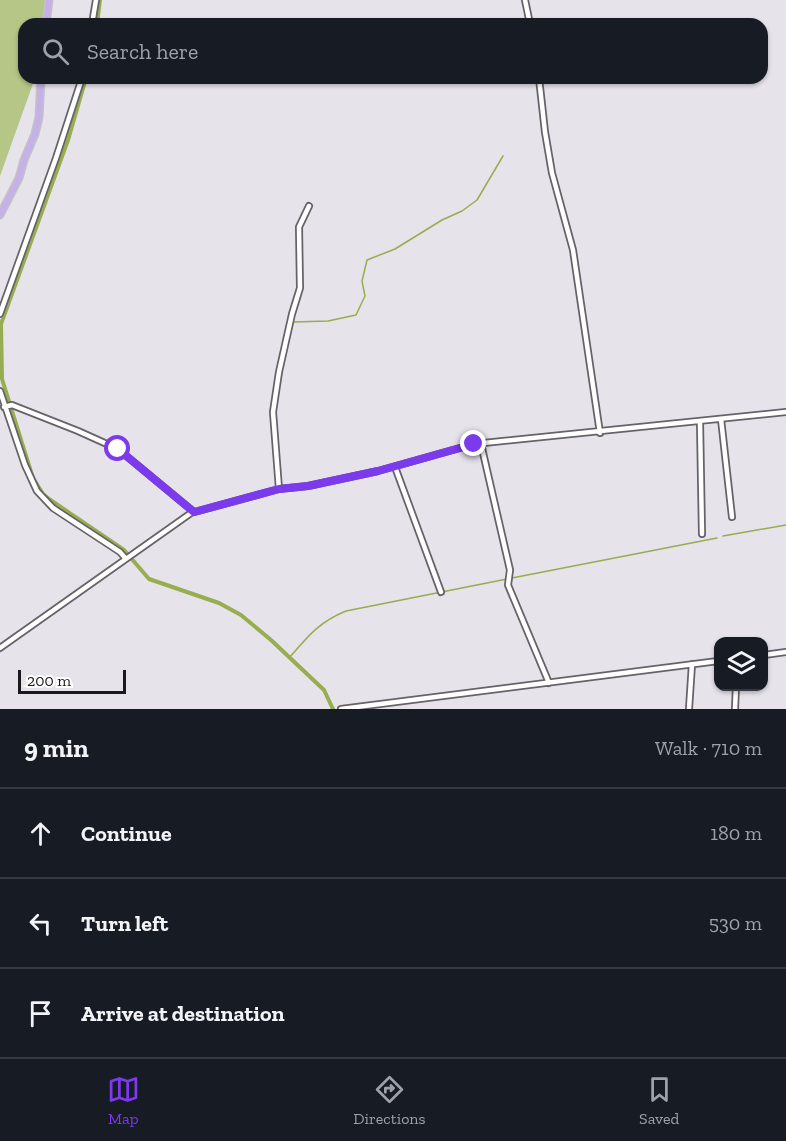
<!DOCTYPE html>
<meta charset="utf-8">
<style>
:root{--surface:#171b24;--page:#242831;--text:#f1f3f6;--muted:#9ea1a6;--line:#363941;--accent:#7c3aed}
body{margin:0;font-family:"Zilla Slab",serif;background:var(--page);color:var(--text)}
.controls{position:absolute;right:18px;bottom:18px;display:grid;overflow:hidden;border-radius:12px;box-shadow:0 2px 4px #0004}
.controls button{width:54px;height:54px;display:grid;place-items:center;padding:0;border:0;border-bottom:2px solid var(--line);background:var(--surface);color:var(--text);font:30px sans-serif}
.scale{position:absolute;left:18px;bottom:15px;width:108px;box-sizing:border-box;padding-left:6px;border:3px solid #1a191b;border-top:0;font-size:16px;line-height:21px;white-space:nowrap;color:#1a191b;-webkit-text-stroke:4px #fff;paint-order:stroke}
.stop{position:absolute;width:18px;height:18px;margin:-14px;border:4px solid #7c3aed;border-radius:50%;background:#fff}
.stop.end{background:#7c3aed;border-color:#fff;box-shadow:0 2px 6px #0008}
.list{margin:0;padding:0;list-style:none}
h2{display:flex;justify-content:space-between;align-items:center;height:78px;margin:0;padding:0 24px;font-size:26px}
h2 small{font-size:20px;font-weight:400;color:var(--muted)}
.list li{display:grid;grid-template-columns:39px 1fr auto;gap:18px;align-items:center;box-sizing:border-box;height:90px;padding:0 24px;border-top:2px solid var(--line)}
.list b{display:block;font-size:22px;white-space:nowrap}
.list em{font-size:20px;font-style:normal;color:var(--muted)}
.icon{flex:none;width:33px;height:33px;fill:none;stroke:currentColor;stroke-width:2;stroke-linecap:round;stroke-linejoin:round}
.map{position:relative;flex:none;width:786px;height:709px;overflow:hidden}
.search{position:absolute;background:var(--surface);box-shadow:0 2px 4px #0004;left:18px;right:18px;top:18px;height:66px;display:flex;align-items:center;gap:15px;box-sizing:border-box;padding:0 21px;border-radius:18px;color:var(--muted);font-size:22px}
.sheet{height:348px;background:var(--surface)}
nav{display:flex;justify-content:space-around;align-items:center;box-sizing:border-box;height:84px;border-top:2px solid var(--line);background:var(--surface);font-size:16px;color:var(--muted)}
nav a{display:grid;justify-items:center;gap:3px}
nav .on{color:var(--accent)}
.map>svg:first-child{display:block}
.green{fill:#b5c687}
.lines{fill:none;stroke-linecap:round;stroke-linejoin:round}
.stream{stroke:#97ad4f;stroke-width:1.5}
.canal{stroke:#97ad4f;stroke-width:4}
.minor-casing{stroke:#656369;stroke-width:8}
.major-casing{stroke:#c3c3c4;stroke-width:9}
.minor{stroke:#fff;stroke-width:4.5}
.major{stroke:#c6b0e8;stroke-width:6}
.route{stroke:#7c3aed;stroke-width:8}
</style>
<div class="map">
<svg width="786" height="709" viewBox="0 0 786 709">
<rect width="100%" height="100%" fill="#e6e3eb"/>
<path class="green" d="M0,0H46L44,24H24V78H35L0,176Z"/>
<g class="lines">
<path class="stream" d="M293,322L328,321L356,315L365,296L362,281L367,260L395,249L442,220L462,211L477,200L503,156
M723,536L786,525
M512,578L717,538
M290,657C308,636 319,622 346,611L507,579"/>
<path class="canal" d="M97,24L100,0
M86,78L68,140L1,324L2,379L33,478L43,494L49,499L124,550L149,579L219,603L241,615L271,640L324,690L333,709"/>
<g class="minor-casing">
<path id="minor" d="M525,0L530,24
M92,24L96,0
M539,78L545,132L552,173L573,250L600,433
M0,314L56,158L82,78
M0,391L25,465L37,491L53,508L120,552L126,559
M4,407L12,405L78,431L118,449L194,512
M721,419L732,517
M700,422L702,534
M481,444L510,570L508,585L549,683
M395,467L441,592
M279,489L273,412L279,372L292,314L300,288L299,227L309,206
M0,648L191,513L279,489L308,486L378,471L474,444L786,412
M764,655L786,652
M341,709L718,661
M689,709L692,664
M735,709L736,686"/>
</g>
<g class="major-casing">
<path id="major" d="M46,24L49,0
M0,215L19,178L24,160L35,134L39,117L41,78"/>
</g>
<use href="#minor" class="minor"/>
<use href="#major" class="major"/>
</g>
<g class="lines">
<path class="route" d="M118,449L194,512L279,489L308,486L378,471L474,444"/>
</g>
</svg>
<div class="controls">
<button><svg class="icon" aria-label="layers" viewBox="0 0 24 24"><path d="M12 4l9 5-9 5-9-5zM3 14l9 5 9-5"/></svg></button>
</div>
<div class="scale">200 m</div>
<div class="stop" style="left:118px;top:449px"></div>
<div class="stop end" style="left:474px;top:444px"></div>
<div class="search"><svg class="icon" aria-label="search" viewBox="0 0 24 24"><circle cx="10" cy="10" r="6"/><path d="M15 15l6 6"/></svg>Search here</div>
</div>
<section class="sheet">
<h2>9 min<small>Walk · 710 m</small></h2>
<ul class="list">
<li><svg class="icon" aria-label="ahead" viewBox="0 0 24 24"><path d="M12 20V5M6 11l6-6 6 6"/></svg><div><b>Continue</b></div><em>180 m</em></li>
<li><svg class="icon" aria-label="left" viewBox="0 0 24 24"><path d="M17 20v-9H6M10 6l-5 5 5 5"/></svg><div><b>Turn left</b></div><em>530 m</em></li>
<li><svg class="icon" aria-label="arrive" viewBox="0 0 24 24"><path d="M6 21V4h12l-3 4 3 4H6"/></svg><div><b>Arrive at destination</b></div></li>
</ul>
</section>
<nav>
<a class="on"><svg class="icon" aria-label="map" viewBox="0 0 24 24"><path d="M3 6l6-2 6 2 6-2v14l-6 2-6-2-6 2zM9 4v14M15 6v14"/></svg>Map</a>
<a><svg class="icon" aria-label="directions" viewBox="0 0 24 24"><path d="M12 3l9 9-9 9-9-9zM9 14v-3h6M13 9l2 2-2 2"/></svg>Directions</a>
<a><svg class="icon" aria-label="saved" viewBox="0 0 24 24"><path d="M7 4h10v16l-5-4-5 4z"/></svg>Saved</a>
</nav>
